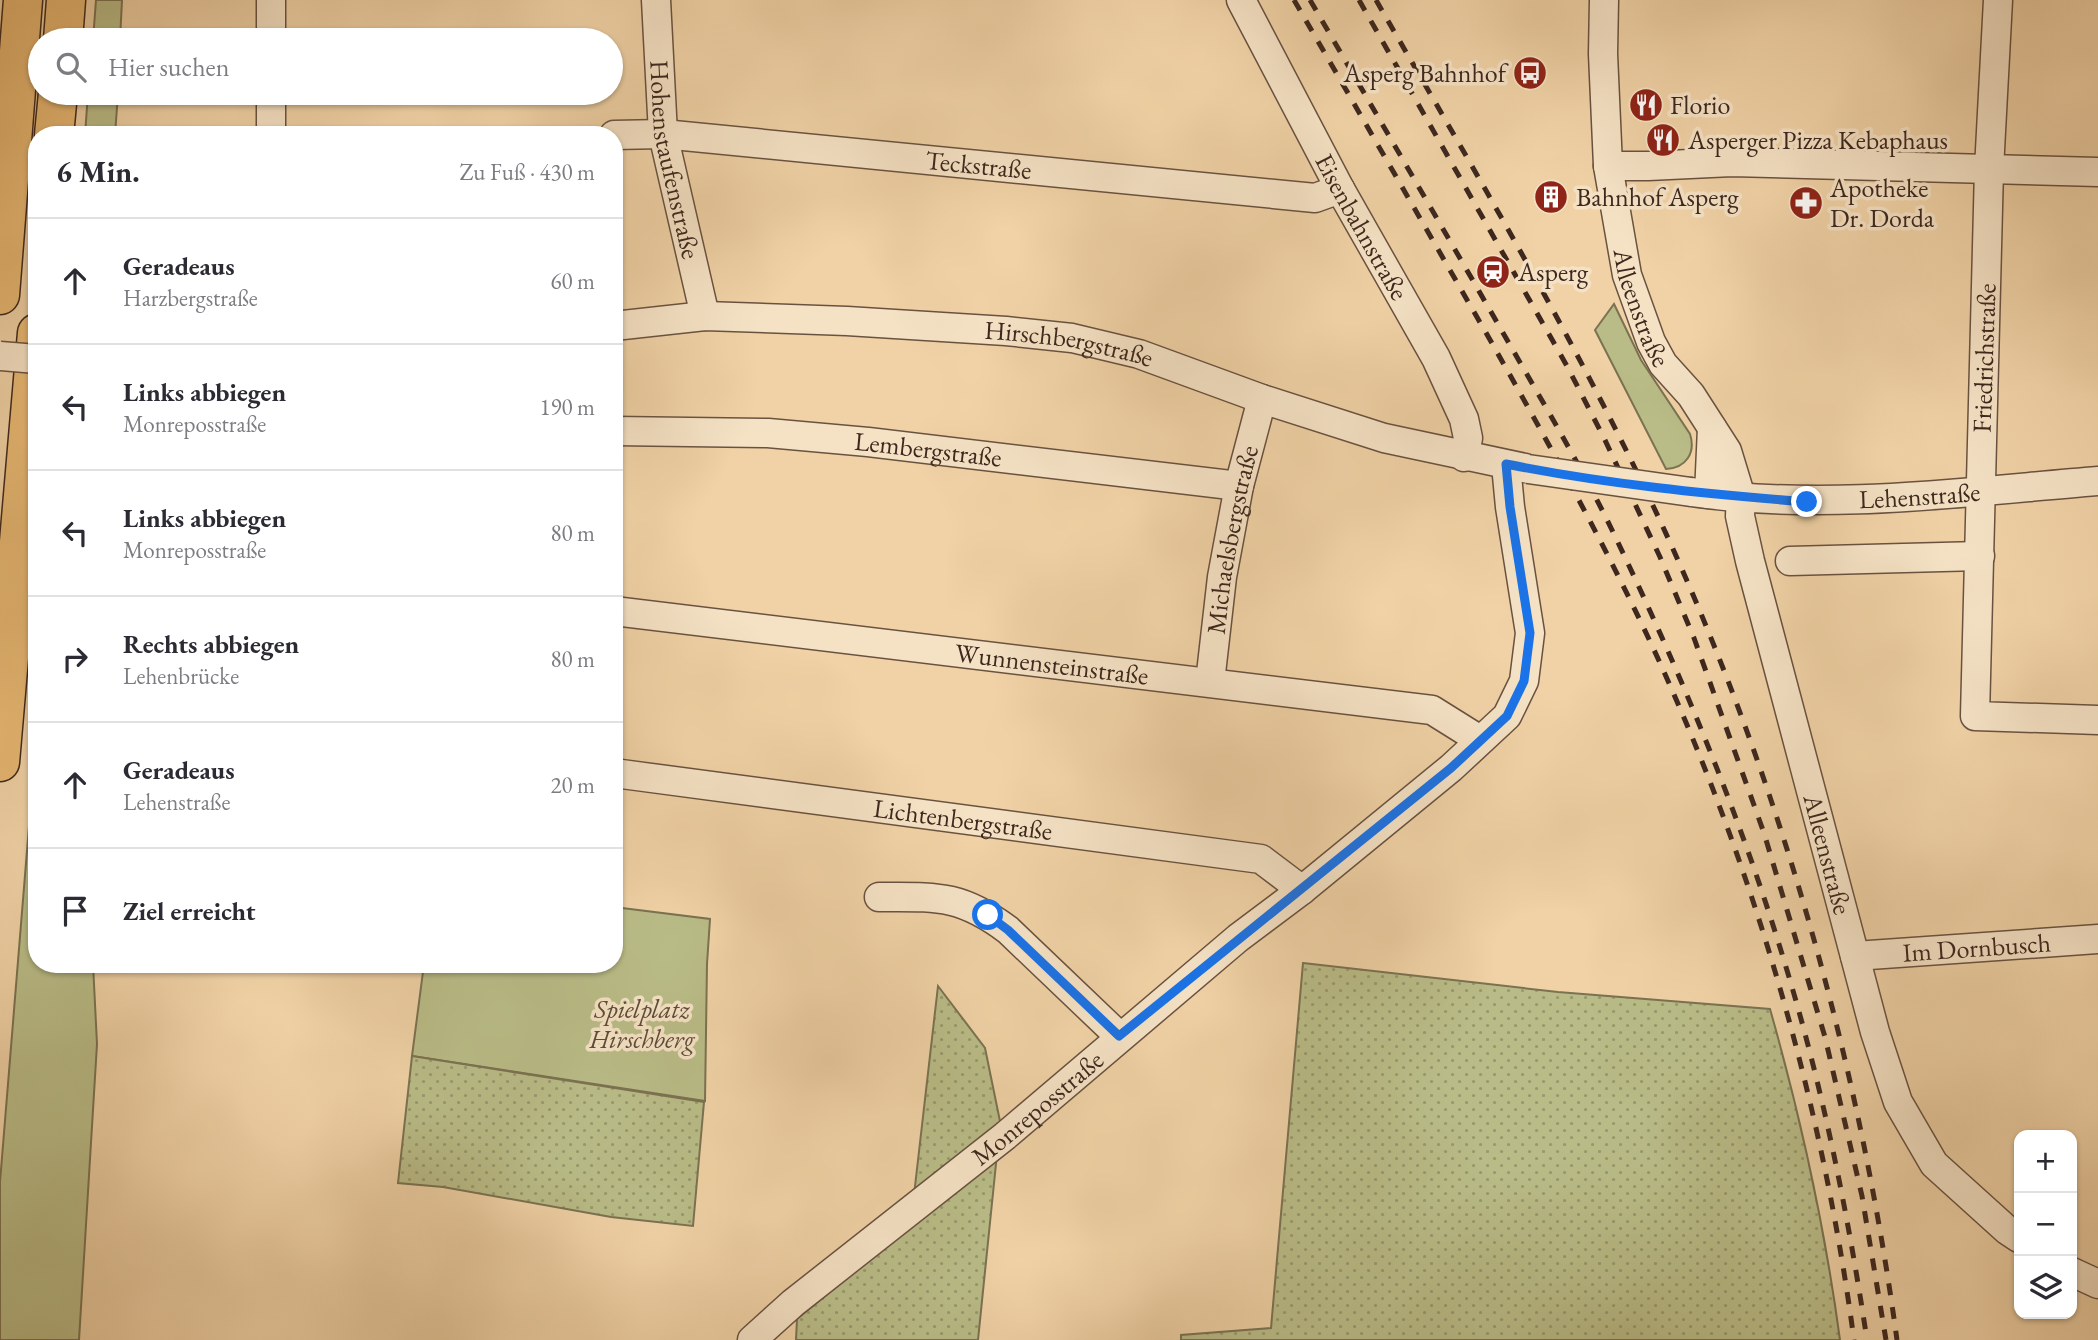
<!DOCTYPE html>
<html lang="de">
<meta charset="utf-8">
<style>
:root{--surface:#fff;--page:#f2f2f3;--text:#2b2b33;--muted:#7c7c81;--line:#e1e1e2}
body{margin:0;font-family:"EB Garamond",serif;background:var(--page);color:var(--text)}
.controls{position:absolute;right:21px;bottom:21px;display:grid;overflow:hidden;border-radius:14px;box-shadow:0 2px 5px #0004}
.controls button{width:63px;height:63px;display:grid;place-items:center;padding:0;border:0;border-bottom:2px solid var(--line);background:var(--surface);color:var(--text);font:35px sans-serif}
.stop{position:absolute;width:21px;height:21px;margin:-16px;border:5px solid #1a73e8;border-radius:50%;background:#fff}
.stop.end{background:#1a73e8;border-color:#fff;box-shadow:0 2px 7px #0008}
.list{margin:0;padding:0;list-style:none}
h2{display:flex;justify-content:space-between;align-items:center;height:91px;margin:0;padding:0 28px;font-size:30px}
h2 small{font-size:23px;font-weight:400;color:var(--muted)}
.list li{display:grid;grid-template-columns:46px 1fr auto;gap:21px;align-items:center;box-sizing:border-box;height:126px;padding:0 28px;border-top:2px solid var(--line)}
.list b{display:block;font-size:26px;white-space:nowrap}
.list p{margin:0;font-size:23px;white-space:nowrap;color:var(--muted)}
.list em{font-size:23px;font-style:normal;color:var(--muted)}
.icon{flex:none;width:38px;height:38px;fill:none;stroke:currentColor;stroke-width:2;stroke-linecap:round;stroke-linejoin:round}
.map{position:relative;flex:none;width:2098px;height:1340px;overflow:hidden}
.search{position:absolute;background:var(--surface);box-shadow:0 2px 5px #0004;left:28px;top:28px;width:595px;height:77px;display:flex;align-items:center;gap:18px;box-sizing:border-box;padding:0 24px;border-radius:38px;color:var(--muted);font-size:26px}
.panel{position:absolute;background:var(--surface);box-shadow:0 2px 5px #0004;left:28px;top:126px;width:595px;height:847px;border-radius:28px}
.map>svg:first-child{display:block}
.green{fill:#b9bc87;stroke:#7b7252;stroke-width:2}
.garden{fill:url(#garden-dots);stroke:#7b7252;stroke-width:2}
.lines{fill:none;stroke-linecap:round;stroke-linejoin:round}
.minor-casing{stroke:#6a5240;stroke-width:31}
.highway-casing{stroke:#3d271e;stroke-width:41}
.minor{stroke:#f5e2c5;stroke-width:28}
.highway{stroke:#e8b973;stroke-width:38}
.rail{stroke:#3d271e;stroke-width:5;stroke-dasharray:12 12;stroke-linecap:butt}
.minor-bridge-casing{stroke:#6a5240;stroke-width:31;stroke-linecap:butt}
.minor-bridge{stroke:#f5e2c5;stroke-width:28}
.route{stroke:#1a73e8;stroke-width:9}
.labels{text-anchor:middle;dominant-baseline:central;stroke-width:7;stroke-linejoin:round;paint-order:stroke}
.poi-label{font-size:26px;fill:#3d271e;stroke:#f5e2c5;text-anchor:start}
.street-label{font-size:26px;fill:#3d271e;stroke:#f5e2c5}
.park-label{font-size:26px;font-style:italic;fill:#5c4c38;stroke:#f5e2c5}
</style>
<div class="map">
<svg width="2098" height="1340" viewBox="0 0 2098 1340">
<defs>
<pattern id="garden-dots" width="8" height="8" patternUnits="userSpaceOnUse" patternTransform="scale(1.75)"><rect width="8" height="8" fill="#b9bc87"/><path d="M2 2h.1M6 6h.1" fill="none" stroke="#98996e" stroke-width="1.8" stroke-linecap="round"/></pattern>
</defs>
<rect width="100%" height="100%" fill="#f0d2a6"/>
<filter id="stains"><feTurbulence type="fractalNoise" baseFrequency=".00286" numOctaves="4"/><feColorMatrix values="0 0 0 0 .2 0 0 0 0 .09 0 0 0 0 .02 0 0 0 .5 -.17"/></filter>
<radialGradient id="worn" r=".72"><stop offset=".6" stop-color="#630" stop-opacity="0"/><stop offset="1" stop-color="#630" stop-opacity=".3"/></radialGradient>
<path class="green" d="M96,0H122L120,40H93Z
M88,93H118L115,135H85Z
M1614,304L1641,360L1690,434C1696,453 1686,468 1666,469L1595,330Z
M37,728V964H93L97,1044L79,1340H0V1182Z
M614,907L710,919L707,964L705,1101L412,1056L424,964H614Z"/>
<path class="garden" d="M1303,963L1558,992L1770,1009C1801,1118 1825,1228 1840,1340H1181V1335L1271,1328Z
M938,986L985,1048L1002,1131L914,1195Z
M412,1056L704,1102L693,1226L611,1217L443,1187L398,1183Z
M997,1154L978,1340H796L797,1319Z"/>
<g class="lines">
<g class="minor-casing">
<g id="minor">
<path id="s1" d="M656,0L663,134L705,316"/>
<path id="s2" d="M1241,0L1340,189L1436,358L1464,419L1468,438L1464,457"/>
<path id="s3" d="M1604,0L1603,54L1608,166L1627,275L1651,342L1663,364L1691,395L1727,451L1741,497L1740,516L1750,561L1875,1032L1898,1102L1934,1164L2007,1230L2019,1238"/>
<path d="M1998,0L1989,169L1975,716L2098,720"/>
<path d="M271,40V0"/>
<path d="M271,135V93"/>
<path id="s4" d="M614,135L663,134L1315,198L1340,189"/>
<path d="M1608,166H1648L1732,162L2098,172"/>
<path id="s5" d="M614,326L705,316L847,321L1006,331L1072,338L1139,354L1262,399L1384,438L1525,468"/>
<path id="s6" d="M614,431L768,433L868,442L1239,486"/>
<path id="s7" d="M1691,492C1826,511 1963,492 2098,481"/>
<path d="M1709,494L1712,428"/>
<path d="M1790,561L1980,556"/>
<path id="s8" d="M614,611L1432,710L1480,740"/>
<path id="s9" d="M1210,682L1222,577L1239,486L1262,399"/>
<path id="s10" d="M614,773L1261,859L1302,890"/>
<path d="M879,897C936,897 960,894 1008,930L1119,1036"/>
<path id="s11" d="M1855,956L2098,939"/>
<path d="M2072,1272L2098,1284"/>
<path id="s12" d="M752,1340L793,1303L1005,1136L1238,938L1302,890L1451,768L1507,716L1524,681L1530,633L1510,507L1506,465"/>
</g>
</g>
<g class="highway-casing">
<path id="highway" d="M63,40L66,0
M54,135L58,93
M0,295L23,0
M0,762L37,333"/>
</g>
<use href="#minor" class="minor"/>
<use href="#highway" class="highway"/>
<path class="rail" d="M1294,0C1359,112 1424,225 1489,338C1549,444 1609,551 1660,663C1757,877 1823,1107 1854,1340
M1310,0C1374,110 1438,220 1502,331C1539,396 1579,462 1612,530C1680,671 1741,817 1786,967C1823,1089 1848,1214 1867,1340
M1359,0L1567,366L1604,438L1660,557L1694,638L1764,833L1825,1037L1862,1196L1886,1340
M1376,0C1463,151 1553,302 1630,458C1766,732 1856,1038 1897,1340"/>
<g class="minor-bridge-casing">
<path id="minor-bridge" d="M0,356L37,359
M1528,469L1691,492"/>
</g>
<use href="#minor-bridge" class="minor-bridge"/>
</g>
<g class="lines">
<path class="route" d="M988,915L1008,930L1119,1036L1451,768L1507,716L1524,681L1530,633L1510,507L1506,464C1606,484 1706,494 1807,502"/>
</g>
<defs>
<g id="bus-disc" transform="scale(1.75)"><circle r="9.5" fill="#8f2418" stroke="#f5e2c5"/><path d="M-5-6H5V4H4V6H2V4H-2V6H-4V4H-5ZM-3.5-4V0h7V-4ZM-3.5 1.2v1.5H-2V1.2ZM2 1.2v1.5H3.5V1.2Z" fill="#fff"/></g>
<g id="restaurant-disc" transform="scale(1.75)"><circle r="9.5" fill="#8f2418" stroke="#f5e2c5"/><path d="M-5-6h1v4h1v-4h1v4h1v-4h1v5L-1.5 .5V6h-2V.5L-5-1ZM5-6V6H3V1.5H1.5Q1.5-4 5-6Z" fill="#fff"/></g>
<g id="building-disc" transform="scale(1.75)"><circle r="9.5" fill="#8f2418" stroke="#f5e2c5"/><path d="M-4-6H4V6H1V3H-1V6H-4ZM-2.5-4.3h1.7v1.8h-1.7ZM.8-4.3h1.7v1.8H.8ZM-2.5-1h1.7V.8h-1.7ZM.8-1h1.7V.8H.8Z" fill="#fff"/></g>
<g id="pharmacy-disc" transform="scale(1.75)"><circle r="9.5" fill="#8f2418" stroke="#f5e2c5"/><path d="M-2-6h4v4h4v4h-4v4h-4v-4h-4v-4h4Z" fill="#fff"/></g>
<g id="station-disc" transform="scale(1.75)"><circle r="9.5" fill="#8f2418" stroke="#f5e2c5"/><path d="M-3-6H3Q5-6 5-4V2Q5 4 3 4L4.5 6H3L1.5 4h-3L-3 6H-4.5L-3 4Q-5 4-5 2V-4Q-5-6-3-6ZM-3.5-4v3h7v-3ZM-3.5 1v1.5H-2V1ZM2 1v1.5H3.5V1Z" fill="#fff"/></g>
</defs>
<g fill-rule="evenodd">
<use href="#bus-disc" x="1530" y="73"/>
<use href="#restaurant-disc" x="1646" y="105"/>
<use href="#restaurant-disc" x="1663" y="140"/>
<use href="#building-disc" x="1551" y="197"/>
<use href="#pharmacy-disc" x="1806" y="203"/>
<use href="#station-disc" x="1493" y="272"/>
</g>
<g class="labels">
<g class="poi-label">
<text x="1506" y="73" text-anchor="end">Asperg Bahnhof</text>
<text x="1670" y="105">Florio</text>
<text x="1688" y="140">Asperger Pizza Kebaphaus</text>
<text x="1830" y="188">Apotheke<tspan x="1830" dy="30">Dr. Dorda</tspan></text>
<text x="1576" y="197">Bahnhof Asperg</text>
<text x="1518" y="272">Asperg</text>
</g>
<g class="street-label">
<text stroke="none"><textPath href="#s1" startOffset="161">Hohenstaufenstraße</textPath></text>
<text stroke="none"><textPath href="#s4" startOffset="366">Teckstraße</textPath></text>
<text stroke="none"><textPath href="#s2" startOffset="257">Eisenbahnstraße</textPath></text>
<text stroke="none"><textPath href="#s3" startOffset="312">Alleenstraße</textPath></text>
<text stroke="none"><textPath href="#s5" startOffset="457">Hirschbergstraße</textPath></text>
<text transform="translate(1984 358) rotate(-88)">Friedrichstraße</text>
<text stroke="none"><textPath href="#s6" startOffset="315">Lembergstraße</textPath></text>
<text stroke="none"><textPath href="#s7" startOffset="229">Lehenstraße</textPath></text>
<text stroke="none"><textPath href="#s9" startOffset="144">Michaelsbergstraße</textPath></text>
<text stroke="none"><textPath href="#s8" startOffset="441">Wunnensteinstraße</textPath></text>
<text stroke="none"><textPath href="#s10" startOffset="352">Lichtenbergstraße</textPath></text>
<text stroke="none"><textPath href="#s3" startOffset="898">Alleenstraße</textPath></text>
<text stroke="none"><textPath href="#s11" startOffset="122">Im Dornbusch</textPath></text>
<text stroke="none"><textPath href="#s12" startOffset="368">Monreposstraße</textPath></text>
</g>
<g class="park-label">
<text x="642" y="1009">Spielplatz<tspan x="642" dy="30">Hirschberg</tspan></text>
</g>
</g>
<rect width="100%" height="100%" filter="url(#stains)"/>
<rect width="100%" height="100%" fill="url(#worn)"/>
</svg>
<div class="controls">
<button>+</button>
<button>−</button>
<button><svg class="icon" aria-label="layers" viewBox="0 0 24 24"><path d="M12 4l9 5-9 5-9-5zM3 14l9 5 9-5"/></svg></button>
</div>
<div class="stop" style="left:988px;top:915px"></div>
<div class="stop end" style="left:1807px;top:502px"></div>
<div class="search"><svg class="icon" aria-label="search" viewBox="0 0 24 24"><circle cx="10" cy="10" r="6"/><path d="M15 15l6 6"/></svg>Hier suchen</div>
<section class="panel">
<h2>6 Min.<small>Zu Fuß · 430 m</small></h2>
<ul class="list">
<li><svg class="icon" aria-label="ahead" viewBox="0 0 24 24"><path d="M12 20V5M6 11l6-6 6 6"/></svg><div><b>Geradeaus</b><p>Harzbergstraße</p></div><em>60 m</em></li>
<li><svg class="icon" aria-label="left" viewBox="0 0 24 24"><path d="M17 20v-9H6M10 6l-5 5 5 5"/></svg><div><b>Links abbiegen</b><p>Monreposstraße</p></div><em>190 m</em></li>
<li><svg class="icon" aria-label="left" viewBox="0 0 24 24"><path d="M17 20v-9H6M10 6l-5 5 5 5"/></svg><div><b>Links abbiegen</b><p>Monreposstraße</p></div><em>80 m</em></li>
<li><svg class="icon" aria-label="right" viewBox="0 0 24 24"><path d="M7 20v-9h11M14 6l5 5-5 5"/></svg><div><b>Rechts abbiegen</b><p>Lehenbrücke</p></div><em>80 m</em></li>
<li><svg class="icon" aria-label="ahead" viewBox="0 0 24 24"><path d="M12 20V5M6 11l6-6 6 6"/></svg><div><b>Geradeaus</b><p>Lehenstraße</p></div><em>20 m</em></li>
<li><svg class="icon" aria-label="arrive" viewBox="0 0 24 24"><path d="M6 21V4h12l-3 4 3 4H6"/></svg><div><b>Ziel erreicht</b></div></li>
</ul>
</section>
</div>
